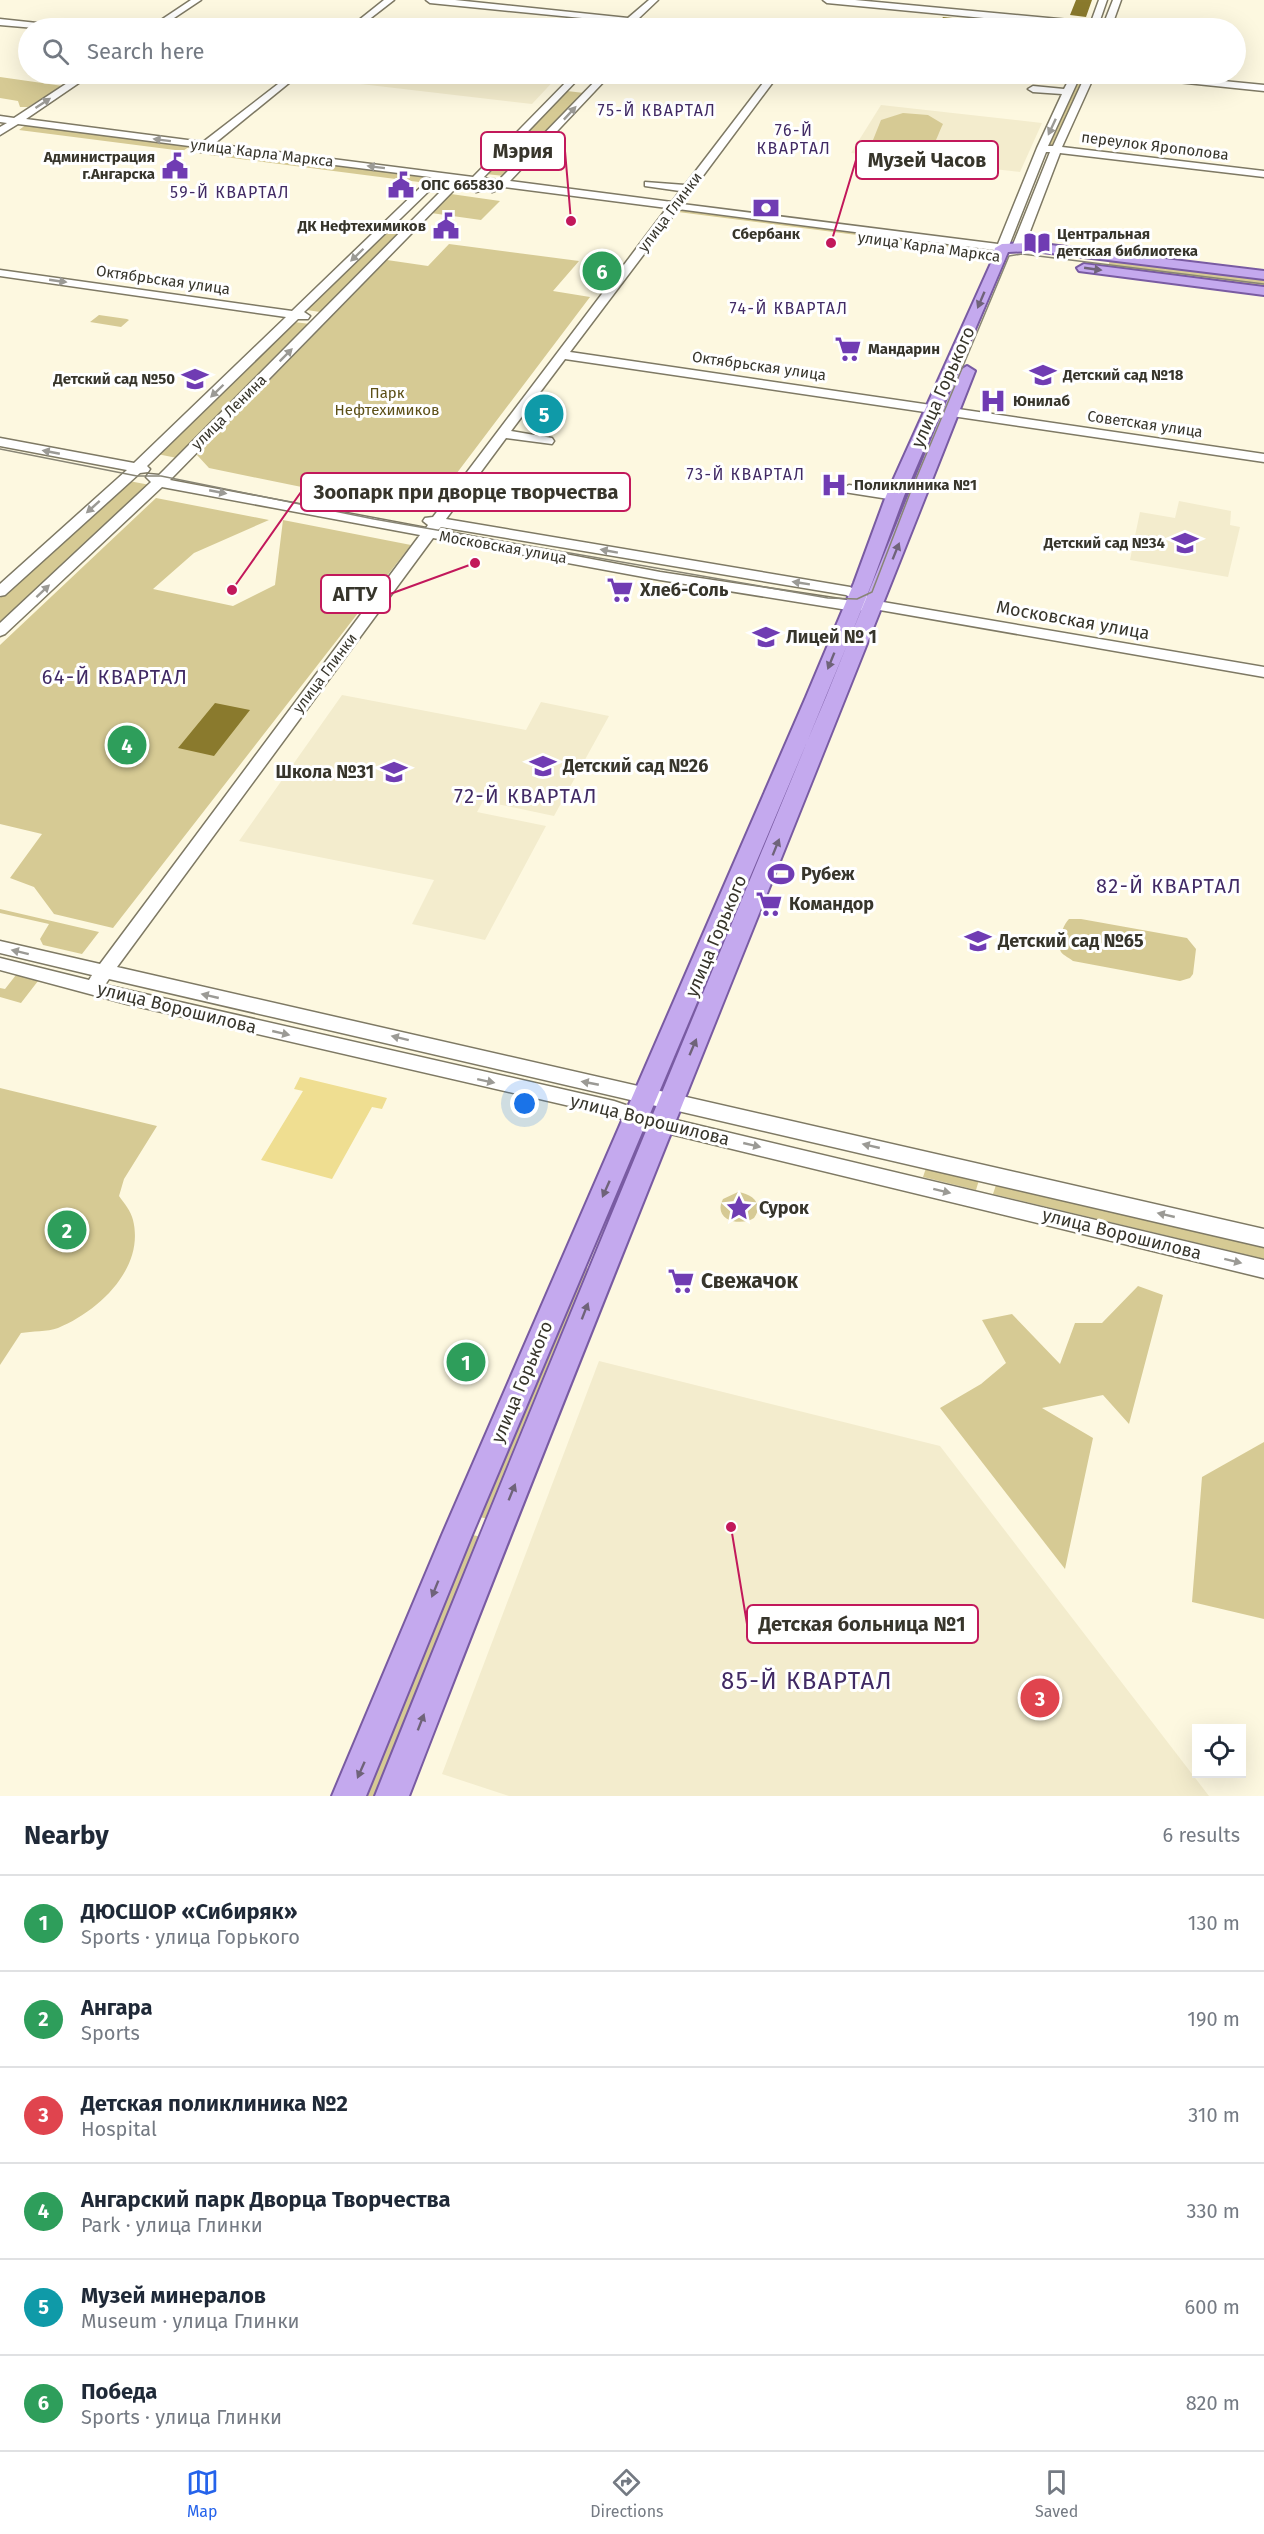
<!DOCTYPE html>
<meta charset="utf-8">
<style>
:root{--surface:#fff;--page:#f6f6f7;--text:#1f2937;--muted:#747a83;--line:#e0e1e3;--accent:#2563eb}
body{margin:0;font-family:"Fira Sans",sans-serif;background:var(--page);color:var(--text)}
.controls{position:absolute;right:18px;bottom:18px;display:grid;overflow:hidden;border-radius:0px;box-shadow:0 6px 24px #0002}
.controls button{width:54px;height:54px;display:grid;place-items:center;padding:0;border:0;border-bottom:2px solid var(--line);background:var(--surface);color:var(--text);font:30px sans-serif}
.you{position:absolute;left:525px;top:1104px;width:21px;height:21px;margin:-15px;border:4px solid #fff;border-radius:50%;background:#1a73e8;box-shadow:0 0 0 9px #1a73e833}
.badge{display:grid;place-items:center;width:39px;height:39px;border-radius:50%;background:var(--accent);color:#fff;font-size:20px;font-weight:700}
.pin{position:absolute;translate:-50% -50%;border:3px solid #fff;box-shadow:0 2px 6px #0006}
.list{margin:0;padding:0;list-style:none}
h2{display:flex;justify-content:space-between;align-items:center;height:78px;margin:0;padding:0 24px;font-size:26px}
h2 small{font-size:20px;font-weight:400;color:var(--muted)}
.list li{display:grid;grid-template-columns:39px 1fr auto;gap:18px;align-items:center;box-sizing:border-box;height:96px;padding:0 24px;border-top:2px solid var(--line)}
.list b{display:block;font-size:22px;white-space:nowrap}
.list p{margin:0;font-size:20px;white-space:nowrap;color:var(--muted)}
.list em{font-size:20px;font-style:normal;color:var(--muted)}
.icon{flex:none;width:33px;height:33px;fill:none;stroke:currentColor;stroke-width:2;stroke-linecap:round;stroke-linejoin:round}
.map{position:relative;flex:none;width:1264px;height:1796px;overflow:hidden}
.search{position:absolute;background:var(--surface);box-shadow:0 6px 24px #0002;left:18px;right:18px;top:18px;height:66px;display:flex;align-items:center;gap:15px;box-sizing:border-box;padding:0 21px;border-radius:33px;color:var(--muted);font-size:22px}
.sheet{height:654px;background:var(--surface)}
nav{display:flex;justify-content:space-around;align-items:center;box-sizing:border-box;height:84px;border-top:2px solid var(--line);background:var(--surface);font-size:16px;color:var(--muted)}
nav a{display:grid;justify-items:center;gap:3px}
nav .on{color:var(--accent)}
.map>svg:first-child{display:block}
.built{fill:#f3eccd}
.green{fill:#d6ca94}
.water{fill:#efde91}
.building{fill:#8a7a2d}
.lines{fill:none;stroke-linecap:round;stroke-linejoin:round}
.minor-casing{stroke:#7e7964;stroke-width:3}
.major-casing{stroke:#795ba2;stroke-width:4}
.minor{fill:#fff;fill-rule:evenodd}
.major{fill:#c4a9ee;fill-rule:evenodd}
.tram{stroke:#888575;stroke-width:1.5}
.oneway{fill:#9b9a95}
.oneway2{fill:#6f6379}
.labels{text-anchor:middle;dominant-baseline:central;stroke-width:6;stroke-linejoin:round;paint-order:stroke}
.far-street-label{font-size:15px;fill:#37352b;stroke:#fff}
.far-poi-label{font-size:15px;font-weight:bold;fill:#37352b;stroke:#fff;text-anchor:start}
.far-park-label{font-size:15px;fill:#5d5017;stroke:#fff}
.far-neighbourhood-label{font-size:16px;letter-spacing:1.5px;fill:#412a64;stroke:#fff}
.street-label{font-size:18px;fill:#37352b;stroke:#fff}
.poi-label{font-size:18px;font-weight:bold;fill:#37352b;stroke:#fff;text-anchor:start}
.neighbourhood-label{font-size:20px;letter-spacing:1.5px;fill:#412a64;stroke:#fff}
.near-poi-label{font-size:21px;font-weight:bold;fill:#37352b;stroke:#fff;text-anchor:start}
.near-neighbourhood-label{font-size:24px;letter-spacing:1.5px;fill:#412a64;stroke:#fff}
.leader{fill:none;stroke:#c2185b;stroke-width:2}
.callout-dot{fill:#c2185b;stroke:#fff;stroke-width:2}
.callout{fill:#fff;stroke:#c2185b;stroke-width:2}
.callout-label{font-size:20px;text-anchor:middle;font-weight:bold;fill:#37352b}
</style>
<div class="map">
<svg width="1264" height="1796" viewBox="0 0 1264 1796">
<rect width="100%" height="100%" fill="#fdf8e0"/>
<path class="built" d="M363,74H560L532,104L352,83Z
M881,105L1042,123L1020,172L851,153Z
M1179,501L1231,511L1230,525L1240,527L1228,577L1130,560L1140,512L1175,518Z
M342,695L526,730L541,702L609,716L554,816L483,801L477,812L546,826L485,940L412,924L434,880L239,841Z
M599,1361L940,1446L1209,1796H509L442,1774Z"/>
<path class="green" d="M1079,74L1087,75L1056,146L1048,145Z
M0,77L63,86L28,107H20L18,101L0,98Z
M567,91L584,93L504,176L486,174Z
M903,113L928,115L943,124C939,131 936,144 930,149C918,160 882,153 871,145L881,120Z
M27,124L190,146L183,151L19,130Z
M217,149L426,175L419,182L209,155Z
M451,194L500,201L481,220L431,213Z
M679,210L990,250L988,252L678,212Z
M394,224L406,226L320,312L307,310Z
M449,244L579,261L553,291L590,297L435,502L409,509L209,468L197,455L387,260L428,266Z
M1110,259L1264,278V288L1108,268Z
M99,315L127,319L129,320L121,327L90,322Z
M294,322L310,324L177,458L157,454Z
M129,481L150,485L0,623V598Z
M156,498L269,520L194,553L153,589L233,606L275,585L283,520L411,545L113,928L54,914L34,887L10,878L42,834L0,824V645Z
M753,864L762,866L675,1074L665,1071Z
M0,909L99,932L82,954L43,945L40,939L49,924L0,913Z
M1069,919H1081L1187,938L1196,949L1193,974L1190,978L1180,981L1073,961C1070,958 1064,956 1061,952C1056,943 1063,925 1069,919Z
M16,975L38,981L21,1003L0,997V988L5,989Z
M0,1088L157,1126L124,1179L119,1196C124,1203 131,1211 133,1220C145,1268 99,1311 58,1328C47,1332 32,1331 21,1333L0,1365Z
M926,1168L979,1180L976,1190L923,1177Z
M996,1185L1264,1248V1259L993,1194Z
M738,1192C753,1194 764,1204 754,1218C740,1227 712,1220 723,1199Z
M586,1261L589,1277L492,1520L476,1516Z
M1138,1286L1163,1295L1129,1424L1103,1395L1042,1408L1093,1438L1065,1569L940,1408L981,1384L1006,1363L982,1320L1012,1314L1060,1364L1075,1323H1102Z
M1264,1442V1619L1192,1602L1202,1477Z
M469,1534L485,1538L381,1796H362Z"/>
<path class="water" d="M300,1077L387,1098L382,1109L372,1107L332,1179L261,1160L303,1091L294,1089Z"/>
<path class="building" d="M1076,0H1092L1086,17L1070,15Z
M943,17L981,21V28H936Z
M215,703L250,710L214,756L178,748Z"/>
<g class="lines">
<g class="minor-casing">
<path id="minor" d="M191,0H201L159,28H149Z
M384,0H394L358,28H349Z
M426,0H455L628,18L649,0H658L638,19L702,25L707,28C681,31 648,18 625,28L621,25L623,22L430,3Z
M823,0H855L1091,22L1099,0H1107L1099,23H1104L1113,0H1121L1111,28H1089L827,3Z
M0,19L56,25L61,28H35L0,25Z
M81,74H92L26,119L203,142L291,74H300L214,144L473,177L574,74H583L483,178L499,180L602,74H611L510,181L672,202L680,191L645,186V182L685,185L770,74H779L682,204L998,244L1037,148L1062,94L1033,92L1028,89L1033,86L1064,89L1072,74H1081L1048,146H1053L1086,74H1095L1062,147L1264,171V177L1060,153L1024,247L1018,250L1012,247L1050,152H1046L1008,248L1002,251L678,209L570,352L1264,454V462L565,359L511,431L552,438L554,441L552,444L506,438L446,519L850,587L877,601L1264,667V677L874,609L854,611L660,580L433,538L117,967L1264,1229V1247L109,979L105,985L614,1101L655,1115L1264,1260V1278L654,1130L613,1116L127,1004L0,970V958L89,980L92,975L0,953V941L100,964L420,535L162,487L5,634L0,636V623L151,482L146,477L148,474L159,475L166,468L446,186V183L433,187L304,312L310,316L308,319H298L147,466L150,469L148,472L140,473L5,595L0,596V584L127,470L0,446V438L134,463L286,317L0,276V270L292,311L425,183L438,178L208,149L201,152L197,151V147L18,124L0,135V127L7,123L0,122V116L14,118ZM457,181L472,183L471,189L476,192L480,191L482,184L491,185L487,189L492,192L504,187L667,208L433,517L425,518L423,521L428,525L426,528L170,480L455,189ZM441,527L846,595L859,602L660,572L438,530Z
M1124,74H1152L1264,85V91L1129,77Z
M849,485L895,492L902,496L895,500L844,492L842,489Z"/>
</g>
<g class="major-casing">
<path id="major" d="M1034,243L1264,271V279L1034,251L1008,252L904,496L872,583L826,697L472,1535L366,1796H332L442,1535L806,697L854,583L886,496L992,261L995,248L1002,244Z
M1084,264L1264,287V295L1079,271L1077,268Z
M967,366L975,371C788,847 593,1319 409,1796H375C565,1319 766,847 959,371Z"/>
</g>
<use href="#minor" class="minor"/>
<use href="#major" class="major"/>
<path class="tram" d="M0,449L137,476H161L374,519L828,598L857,599L872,592L910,493L1009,256L1022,254L1264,284"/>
</g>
<defs><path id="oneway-solid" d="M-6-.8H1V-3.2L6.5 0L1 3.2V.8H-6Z" transform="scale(1.5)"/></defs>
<g class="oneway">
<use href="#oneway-solid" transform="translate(43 103) rotate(-33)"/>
<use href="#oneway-solid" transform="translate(570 113) rotate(-47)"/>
<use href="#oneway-solid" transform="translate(1052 127) rotate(115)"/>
<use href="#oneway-solid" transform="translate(162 140) rotate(-173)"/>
<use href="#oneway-solid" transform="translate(376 167) rotate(-173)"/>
<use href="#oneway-solid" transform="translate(357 255) rotate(136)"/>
<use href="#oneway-solid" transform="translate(58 281) rotate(8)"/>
<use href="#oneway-solid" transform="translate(286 355) rotate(-45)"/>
<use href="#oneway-solid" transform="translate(217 391) rotate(136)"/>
<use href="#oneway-solid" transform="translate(51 452) rotate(-169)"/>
<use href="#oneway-solid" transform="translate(218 492) rotate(11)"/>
<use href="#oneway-solid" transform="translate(93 507) rotate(138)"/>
<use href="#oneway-solid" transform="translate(609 551) rotate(-170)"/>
<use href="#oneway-solid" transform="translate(801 583) rotate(-171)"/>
<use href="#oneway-solid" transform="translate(43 591) rotate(-43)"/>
<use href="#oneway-solid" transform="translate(20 952) rotate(-166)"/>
<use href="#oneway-solid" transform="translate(210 996) rotate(-167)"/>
<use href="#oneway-solid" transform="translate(281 1033) rotate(13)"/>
<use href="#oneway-solid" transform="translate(400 1038) rotate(-166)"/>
<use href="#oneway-solid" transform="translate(486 1081) rotate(12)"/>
<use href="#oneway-solid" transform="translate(590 1083) rotate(-169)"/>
<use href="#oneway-solid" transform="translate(752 1145) rotate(13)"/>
<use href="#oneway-solid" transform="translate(871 1146) rotate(-167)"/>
<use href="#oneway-solid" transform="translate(942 1191) rotate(14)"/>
<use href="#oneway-solid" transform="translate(1166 1215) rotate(-167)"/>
<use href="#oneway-solid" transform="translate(1233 1261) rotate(14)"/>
</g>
<g class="oneway2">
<use href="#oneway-solid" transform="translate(1093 269) rotate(8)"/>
<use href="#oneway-solid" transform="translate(981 300) rotate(113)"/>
<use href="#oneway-solid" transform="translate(896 551) rotate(-68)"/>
<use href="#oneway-solid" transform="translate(831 661) rotate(112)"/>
<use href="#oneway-solid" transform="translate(776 847) rotate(-68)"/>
<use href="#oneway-solid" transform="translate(693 1047) rotate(-67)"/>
<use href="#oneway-solid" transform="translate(606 1189) rotate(114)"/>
<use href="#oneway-solid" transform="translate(585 1311) rotate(-69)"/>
<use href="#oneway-solid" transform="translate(512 1492) rotate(-68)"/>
<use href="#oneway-solid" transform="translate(435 1589) rotate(112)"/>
<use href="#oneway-solid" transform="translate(421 1722) rotate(-69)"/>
<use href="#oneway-solid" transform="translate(361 1770) rotate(114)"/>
</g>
<defs>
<g id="civic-bare" transform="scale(2.07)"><path d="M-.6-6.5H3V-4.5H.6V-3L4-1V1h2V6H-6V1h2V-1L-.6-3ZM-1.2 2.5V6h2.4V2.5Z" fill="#703cb3" stroke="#fff" stroke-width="2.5" paint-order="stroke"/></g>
<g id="bank-bare" transform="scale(2.07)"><path d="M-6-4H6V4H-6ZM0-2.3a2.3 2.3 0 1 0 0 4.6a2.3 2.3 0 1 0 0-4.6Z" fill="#703cb3" stroke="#fff" stroke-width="2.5" paint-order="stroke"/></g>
<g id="library-bare" transform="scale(2.07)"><path d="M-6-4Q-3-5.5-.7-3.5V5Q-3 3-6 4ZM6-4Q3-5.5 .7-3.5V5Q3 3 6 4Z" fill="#703cb3" stroke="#fff" stroke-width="2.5" paint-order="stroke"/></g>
<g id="supermarket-bare" transform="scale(2.07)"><path d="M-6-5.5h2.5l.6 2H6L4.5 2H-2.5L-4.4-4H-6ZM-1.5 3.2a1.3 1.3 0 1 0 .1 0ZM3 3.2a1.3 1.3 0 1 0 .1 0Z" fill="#703cb3" stroke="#fff" stroke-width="2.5" paint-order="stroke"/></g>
<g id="school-bare" transform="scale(2.07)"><path d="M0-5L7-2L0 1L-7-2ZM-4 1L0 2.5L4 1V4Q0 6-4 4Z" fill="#703cb3" stroke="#fff" stroke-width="2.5" paint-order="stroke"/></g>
<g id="hospital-bare" transform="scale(2.07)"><path d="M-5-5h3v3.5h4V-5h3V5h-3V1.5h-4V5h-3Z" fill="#703cb3" stroke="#fff" stroke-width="2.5" paint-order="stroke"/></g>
<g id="stadium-bare" transform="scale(2.07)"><path d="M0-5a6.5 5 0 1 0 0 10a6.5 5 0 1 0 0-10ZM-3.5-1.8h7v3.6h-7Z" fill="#703cb3" stroke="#fff" stroke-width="2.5" paint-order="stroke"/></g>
<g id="sight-bare" transform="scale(2.07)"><path d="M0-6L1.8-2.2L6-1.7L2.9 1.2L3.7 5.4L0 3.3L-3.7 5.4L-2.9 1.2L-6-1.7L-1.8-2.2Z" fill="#703cb3" stroke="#fff" stroke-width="2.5" paint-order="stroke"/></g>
</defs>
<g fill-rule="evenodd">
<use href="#civic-bare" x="175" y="166"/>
<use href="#civic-bare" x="401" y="185"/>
<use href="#bank-bare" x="766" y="208"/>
<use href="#civic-bare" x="446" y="226"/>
<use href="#library-bare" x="1037" y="243"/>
<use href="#supermarket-bare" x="848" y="349"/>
<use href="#school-bare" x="1043" y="375"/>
<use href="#school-bare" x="195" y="379"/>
<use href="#hospital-bare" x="993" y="401"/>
<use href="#hospital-bare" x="834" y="485"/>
<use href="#school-bare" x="1185" y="543"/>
<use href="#supermarket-bare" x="620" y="590"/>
<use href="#school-bare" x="766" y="637"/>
<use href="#school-bare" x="543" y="766"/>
<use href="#school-bare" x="394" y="772"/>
<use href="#stadium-bare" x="781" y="874"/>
<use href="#supermarket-bare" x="769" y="904"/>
<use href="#school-bare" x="978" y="941"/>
<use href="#sight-bare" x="739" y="1208"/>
<use href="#supermarket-bare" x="681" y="1281"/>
</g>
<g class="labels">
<g class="far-street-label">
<text transform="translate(1155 146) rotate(7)">переулок Ярополова</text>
<text transform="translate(262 153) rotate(7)">улица Карла Маркса</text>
<text transform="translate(670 212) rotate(-53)">улица Глинки</text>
<text transform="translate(929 247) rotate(8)">улица Карла Маркса</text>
<text transform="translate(163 280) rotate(8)">Октябрьская улица</text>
<text transform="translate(759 366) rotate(8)">Октябрьская улица</text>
<text transform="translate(229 412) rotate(-45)">улица Ленина</text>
<text transform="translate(1145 424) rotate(8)">Советская улица</text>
<text transform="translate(503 547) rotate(10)">Московская улица</text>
<text transform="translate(325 673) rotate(-53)">улица Глинки</text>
</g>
<g class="far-poi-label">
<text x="155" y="157" text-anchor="end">Администрация<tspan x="155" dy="17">г.Ангарска</tspan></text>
<text x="421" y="185">ОПС 665830</text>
<text x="426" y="226" text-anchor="end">ДК Нефтехимиков</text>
<text x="766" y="234" text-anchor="middle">Сбербанк</text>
<text x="1057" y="234">Центральная<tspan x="1057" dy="17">детская библиотека</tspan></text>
<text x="868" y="349">Мандарин</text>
<text x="1063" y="375">Детский сад №18</text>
<text x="175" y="379" text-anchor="end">Детский сад №50</text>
<text x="1013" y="401">Юнилаб</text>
<text x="854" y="485">Поликлиника №1</text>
<text x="1165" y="543" text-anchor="end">Детский сад №34</text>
</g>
<g class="far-park-label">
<text x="387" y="393">Парк<tspan x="387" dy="17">Нефтехимиков</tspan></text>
</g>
<g class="far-neighbourhood-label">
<text x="657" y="110">75-Й КВАРТАЛ</text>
<text x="794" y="130">76-Й<tspan x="794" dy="18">КВАРТАЛ</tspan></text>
<text x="230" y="192">59-Й КВАРТАЛ</text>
<text x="789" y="308">74-Й КВАРТАЛ</text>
<text x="746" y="474">73-Й КВАРТАЛ</text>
</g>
<g class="street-label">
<text transform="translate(943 387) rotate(-66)">улица Горького</text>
<text transform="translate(1073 620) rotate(10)">Московская улица</text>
<text transform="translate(716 936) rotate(-67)">улица Горького</text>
<text transform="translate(177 1008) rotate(14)">улица Ворошилова</text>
<text transform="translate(650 1120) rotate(14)">улица Ворошилова</text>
<text transform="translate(1122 1234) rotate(14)">улица Ворошилова</text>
<text transform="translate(522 1382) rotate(-67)">улица Горького</text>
</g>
<g class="poi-label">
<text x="640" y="590">Хлеб-Соль</text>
<text x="786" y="637">Лицей № 1</text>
<text x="563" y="766">Детский сад №26</text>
<text x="374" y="772" text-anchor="end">Школа №31</text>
<text x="801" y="874">Рубеж</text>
<text x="789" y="904">Командор</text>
<text x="998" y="941">Детский сад №65</text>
<text x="759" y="1208">Сурок</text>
</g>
<g class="neighbourhood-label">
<text x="115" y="677">64-Й КВАРТАЛ</text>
<text x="526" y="796">72-Й КВАРТАЛ</text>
<text x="1169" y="886">82-Й КВАРТАЛ</text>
</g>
<g class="near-poi-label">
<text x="701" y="1281">Свежачок</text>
</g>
<g class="near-neighbourhood-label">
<text x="807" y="1681">85-Й КВАРТАЛ</text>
</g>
</g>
<path class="leader" d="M571 221L565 151M831 243L856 160M232 590L301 492M475 563L390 594M731 1527L747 1624"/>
<g class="callout-dot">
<circle cx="571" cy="221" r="6"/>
<circle cx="831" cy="243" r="6"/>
<circle cx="232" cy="590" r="6"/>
<circle cx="475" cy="563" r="6"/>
<circle cx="731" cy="1527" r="6"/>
</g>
<g class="callout">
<rect x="481" y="132" width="84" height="38" rx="6"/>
<rect x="856" y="141" width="142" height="38" rx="6"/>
<rect x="301" y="473" width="329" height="38" rx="6"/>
<rect x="321" y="575" width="69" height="38" rx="6"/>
<rect x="747" y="1605" width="231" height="38" rx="6"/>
</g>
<g class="callout-label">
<text x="523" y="158">Мэрия</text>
<text x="927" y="167">Музей Часов</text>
<text x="466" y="499">Зоопарк при дворце творчества</text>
<text x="355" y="601">АГТУ</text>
<text x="862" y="1631">Детская больница №1</text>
</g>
</svg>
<div class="controls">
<button><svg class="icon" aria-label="locate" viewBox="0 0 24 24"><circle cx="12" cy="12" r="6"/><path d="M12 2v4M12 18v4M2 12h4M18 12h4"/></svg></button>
</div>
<div class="you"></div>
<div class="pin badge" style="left:466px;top:1362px;background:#2e9e5b">1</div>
<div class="pin badge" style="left:67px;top:1230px;background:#2e9e5b">2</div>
<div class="pin badge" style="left:1040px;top:1698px;background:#e0444e">3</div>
<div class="pin badge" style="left:127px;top:745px;background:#2e9e5b">4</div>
<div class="pin badge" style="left:544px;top:414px;background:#0f9aa8">5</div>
<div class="pin badge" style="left:602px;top:271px;background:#2e9e5b">6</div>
<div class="search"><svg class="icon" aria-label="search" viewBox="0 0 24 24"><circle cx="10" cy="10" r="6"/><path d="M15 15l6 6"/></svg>Search here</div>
</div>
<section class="sheet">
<h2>Nearby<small>6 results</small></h2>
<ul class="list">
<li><span class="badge" style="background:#2e9e5b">1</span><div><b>ДЮСШОР «Сибиряк»</b><p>Sports · улица Горького</p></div><em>130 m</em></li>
<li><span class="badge" style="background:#2e9e5b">2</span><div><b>Ангара</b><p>Sports</p></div><em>190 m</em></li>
<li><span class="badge" style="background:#e0444e">3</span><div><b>Детская поликлиника №2</b><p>Hospital</p></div><em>310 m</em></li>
<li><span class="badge" style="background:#2e9e5b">4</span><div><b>Ангарский парк Дворца Творчества</b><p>Park · улица Глинки</p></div><em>330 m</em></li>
<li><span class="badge" style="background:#0f9aa8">5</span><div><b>Музей минералов</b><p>Museum · улица Глинки</p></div><em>600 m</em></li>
<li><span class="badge" style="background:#2e9e5b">6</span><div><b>Победа</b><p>Sports · улица Глинки</p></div><em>820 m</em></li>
</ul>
</section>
<nav>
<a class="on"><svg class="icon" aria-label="map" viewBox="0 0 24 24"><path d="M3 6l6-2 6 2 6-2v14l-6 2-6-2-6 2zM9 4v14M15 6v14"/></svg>Map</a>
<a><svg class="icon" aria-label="directions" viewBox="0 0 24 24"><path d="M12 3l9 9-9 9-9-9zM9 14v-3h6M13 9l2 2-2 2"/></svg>Directions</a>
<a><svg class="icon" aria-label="saved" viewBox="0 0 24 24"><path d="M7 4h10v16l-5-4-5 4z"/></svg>Saved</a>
</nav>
